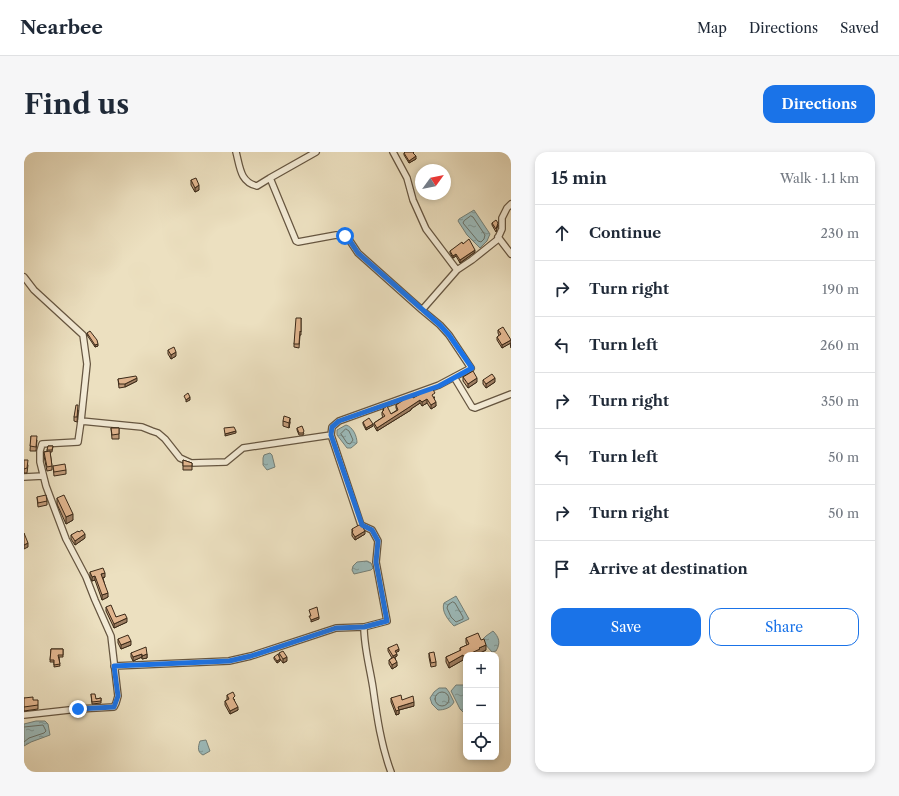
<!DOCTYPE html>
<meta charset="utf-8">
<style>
:root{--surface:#fff;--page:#f6f6f7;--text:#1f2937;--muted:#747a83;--line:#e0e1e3;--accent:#1a73e8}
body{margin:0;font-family:"Libre Caslon Text",serif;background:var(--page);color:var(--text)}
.controls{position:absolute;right:12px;bottom:12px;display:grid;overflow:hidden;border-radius:8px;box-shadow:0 2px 6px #0003}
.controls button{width:36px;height:36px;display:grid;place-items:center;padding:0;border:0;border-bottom:1px solid var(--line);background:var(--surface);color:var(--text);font:20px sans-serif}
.compass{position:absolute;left:391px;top:12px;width:36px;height:36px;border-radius:50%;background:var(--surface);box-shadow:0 2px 6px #0003;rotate:57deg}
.stop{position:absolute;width:12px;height:12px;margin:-9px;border:3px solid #1a73e8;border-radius:50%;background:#fff}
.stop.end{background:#1a73e8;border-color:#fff;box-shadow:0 1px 4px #0008}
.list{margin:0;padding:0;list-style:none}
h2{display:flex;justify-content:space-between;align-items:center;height:52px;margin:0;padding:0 16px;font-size:17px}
h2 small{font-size:13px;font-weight:400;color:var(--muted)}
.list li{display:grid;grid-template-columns:26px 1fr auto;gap:12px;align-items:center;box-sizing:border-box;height:56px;padding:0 16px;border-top:1px solid var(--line)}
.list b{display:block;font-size:15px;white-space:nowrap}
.list em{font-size:13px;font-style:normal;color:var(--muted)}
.actions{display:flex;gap:8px;padding:12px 16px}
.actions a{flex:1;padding:9px 0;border:1px solid var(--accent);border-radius:12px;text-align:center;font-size:14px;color:var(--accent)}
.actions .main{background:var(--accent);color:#fff}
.icon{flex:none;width:22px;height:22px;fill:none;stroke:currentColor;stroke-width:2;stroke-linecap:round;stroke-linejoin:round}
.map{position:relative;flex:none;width:487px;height:620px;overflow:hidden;border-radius:12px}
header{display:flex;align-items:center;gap:24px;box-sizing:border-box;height:56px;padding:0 20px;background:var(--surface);border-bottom:1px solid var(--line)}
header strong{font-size:19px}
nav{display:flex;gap:22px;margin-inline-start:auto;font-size:14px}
.intro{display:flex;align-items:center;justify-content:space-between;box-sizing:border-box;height:96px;padding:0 24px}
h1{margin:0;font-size:28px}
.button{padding:10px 18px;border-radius:12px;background:var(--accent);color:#fff;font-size:14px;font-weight:700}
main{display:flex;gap:24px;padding:0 24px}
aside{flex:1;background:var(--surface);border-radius:12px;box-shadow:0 2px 6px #0003}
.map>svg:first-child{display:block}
.water{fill:url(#water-ripples);stroke:#748079}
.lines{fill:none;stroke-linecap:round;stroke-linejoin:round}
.shore{stroke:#6a7269;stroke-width:1}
.street-casing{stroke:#665641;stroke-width:8}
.street{stroke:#f3ebd6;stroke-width:5.5}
.wall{fill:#c29c7a;stroke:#392817}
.shaded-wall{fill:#9e7f63;stroke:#392817}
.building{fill:#e1b58e;stroke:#392817}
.route{stroke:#1a73e8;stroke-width:5}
</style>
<header>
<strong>Nearbee</strong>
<nav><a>Map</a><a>Directions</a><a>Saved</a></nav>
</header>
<div class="intro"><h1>Find us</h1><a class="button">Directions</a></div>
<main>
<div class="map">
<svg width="487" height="620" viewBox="0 0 487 620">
<defs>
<pattern id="water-ripples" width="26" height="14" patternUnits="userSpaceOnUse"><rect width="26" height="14" fill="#9cbbbb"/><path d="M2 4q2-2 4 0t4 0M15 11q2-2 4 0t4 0" fill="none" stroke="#809897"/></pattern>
</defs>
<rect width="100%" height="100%" fill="#ece0c0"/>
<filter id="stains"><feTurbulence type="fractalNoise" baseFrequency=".005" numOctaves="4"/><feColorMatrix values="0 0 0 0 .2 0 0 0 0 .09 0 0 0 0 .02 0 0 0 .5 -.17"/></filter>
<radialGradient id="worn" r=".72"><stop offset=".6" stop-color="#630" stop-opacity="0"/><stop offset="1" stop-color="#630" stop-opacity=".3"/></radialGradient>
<path class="water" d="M450,58L466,82L463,89L456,96L443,83L434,69L435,67Z
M322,273C329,275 333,284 333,291L327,296H323L313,283V278Z
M246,301L248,303L251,315L243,318L239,313V306L240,303Z
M343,409L347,411L349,416L347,418L330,422L328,418L329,414L333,410Z
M432,444L445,467L430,474C424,468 417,459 420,451Z
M469,479C475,485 477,491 472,499L468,500L460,491L459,487L462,484Z
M432,533H442V560H439L436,557L427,539Z
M415,536H422L425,540L430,550C427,556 420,558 414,558L408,552L406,546L410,540Z
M12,569H21L24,572L26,583L7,590L0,594V572Z
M182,588L186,599L179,603C173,600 174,595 176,589Z"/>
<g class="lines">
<path class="shore" d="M447,64L449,65L461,83L460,87L457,90L454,89L439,71L440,69Z
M322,277L325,279L329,288L326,292L323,291L317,282Z
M429,450L431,451L439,465V467L432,470L427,465L423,456L424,453Z
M411 547a7 7 0 1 1 14 0a7 7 0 1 1-14 0Z
M0,575L19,573L22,579L20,581L5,586L0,590"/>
<g class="street-casing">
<path id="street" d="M212,0C216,15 216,30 233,34L246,26L272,89L274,90L312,83L321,84L324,86L334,101L398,158L433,118L448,108L473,88L478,77V66L483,56L487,52
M369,0L383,26L389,48L402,77L433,118
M246,26L292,0
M474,85L487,102
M0,125L10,138L59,183L63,212L57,269L54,290L18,292L16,299V310L22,334L42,387L62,425L71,448L87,484L94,544L92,551L90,555L54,557L0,563
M430,225L448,255L451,256L487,242
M57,269L118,275L128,279L134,281L141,287L156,306L167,311L202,310L219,296L307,283L337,373L348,378L354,389L352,410L363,469L340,475C340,496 346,516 349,536C353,565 357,593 367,620
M307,283L308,275L315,269L415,233L447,216L425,183L416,173L398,158
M0,325L19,324
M90,514L205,509L227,504L312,476L340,475"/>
</g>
<use href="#street" class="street"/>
</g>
<path class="wall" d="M380,1L390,2L392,7L385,11L380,3Z
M167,28L175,38L171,40L167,33Z
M468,71L474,73L472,80L468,73Z
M439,92L451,100L436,111L432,104L429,106L426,101V99Z
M277,166V183H276L275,196L270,195V192Z
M474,178L487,190V196L486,191L478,196L473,188V185L475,183L474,181Z
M63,181L74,194L71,195L63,183Z
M144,198L152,204L147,207L144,202Z
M439,225L453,230L444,236L439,229Z
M94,227L113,229L101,235L95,236Z
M459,228L471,230L462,236L459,232Z
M411,245L410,246L412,254L407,257L403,251L398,254L396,251L387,257V258L353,279L350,274V271L359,265L358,263V260L359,259V257L367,262L373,258L372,256V253L389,246Z
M54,258L53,270L50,269V265Z
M259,269L266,270L265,276L259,274Z
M339,270L349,274L342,278L339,272Z
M87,276H95V287H88Z
M273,276L280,281L279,283H275L273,278Z
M7,284L13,288L12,299H6Z
M24,294H29L28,300H26L28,314V318L23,319L20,304V300L23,299Z
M0,308L4,313L3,321H0Z
M159,308L168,311V318H159Z
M29,314L42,318V322L30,324Z
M13,345L23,349V353L14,355Z
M33,346L49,368L42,372L33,352Z
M328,377L341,382L331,388L328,384Z
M55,380L61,386L51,393L47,387V383Z
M66,420L81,425L79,426L84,445L78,448L71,428L68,429L66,425Z
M82,455L92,465L103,470L90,476L82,459Z
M442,486L462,498L456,501V503L440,510L439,508L425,516L422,510V505L436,499V496L443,493L442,491Z
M94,487L107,493L97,497L94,491Z
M364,496L375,499L372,500L373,504L371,505L373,514L368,517L365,512V508L368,506L364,499Z
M27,497H39V505H35L36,514L30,515V510H26Z
M107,501L123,502V506L118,507V505L109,509L107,505Z
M255,501L263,509L259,511L256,507V509L253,511L250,507V505H255Z
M405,501L412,510V514L407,515L405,505Z
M67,542L72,547L77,546V551L68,552Z
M203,543L211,548H210L214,558L206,562L201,553V549L203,548Z
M0,546L9,548L14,553V557L0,559Z
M367,546L378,548L390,554L375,558V562L372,563L367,550Z"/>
<path class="shaded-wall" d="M392,4V7L385,11V9Z
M175,33V38L171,40V36Z
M451,98V100L436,111V108Z
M432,102V104L429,106V104Z
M487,188V191L478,196V193Z
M74,192V194L71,195V193Z
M152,200V204L147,207V203Z
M113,226V229L101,235V232Z
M453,226V230L444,236V232Z
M471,226V230L462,236V232Z
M166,245V248L162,250V248Z
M403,247V251L398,254V250Z
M396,248V251L387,257V258L353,279V276Z
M412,250V254L407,257V253Z
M266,266V270L265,276V271Z
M349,272V274L342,278V276Z
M212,279V281L201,284V282Z
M49,362V368L42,372V365Z
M341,379V382L331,388V385Z
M61,382V386L51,393V389Z
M4,391V395L0,397V393Z
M81,421V425L77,426V422Z
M71,424V428L68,429V425Z
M84,441V445L78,448V443Z
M295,465V467L287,470V468Z
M103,466V470L90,476V472Z
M107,489V493L97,497V493Z
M462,493V498L456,501V503H443L455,496Z
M375,497V499L371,501V499Z
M118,502V505L109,509V505Z
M123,502V506L118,507V504Z
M373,502V504L369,506V504Z
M439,503V508L425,516V511Z
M442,504V509L440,510V505Z
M263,505V509L259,511V507Z
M256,507V509L253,511V509Z
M373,510V514L368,517V513Z
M390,550V554L375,558V562L372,563V559L374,555Z
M214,555V558L206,562V559Z"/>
<path class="building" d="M381,0H390L389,1L392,4L385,9L380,1Z
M172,26L175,33L171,36L167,28Z
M472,68L474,71L472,77L468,71Z
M445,87L451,98L436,108L432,102L429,104L426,99L438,90L439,92Z
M272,166H277V180L276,179L275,192H270Z
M479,175L487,188L478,193L473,185L477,182L474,178Z
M66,179L73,188L74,192L71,193L63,181Z
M150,195L152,200L147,203L144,198Z
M449,219L453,226L444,232L439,225Z
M468,222L471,226L462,232L459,228Z
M112,224L113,226L101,232H95L94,227Z
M408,236L411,241L408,243L412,250L407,253L403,247L398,250L396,248L387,254L353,276L350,271L361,264L358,260L360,258L359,257L363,254L367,262L374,258L372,253L384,245L388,244L389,246Z
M164,241L166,245L162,248L160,244Z
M52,253H54L53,265H50Z
M260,264L266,266L265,271L259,269Z
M345,266L349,272L342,276L339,270Z
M278,274L280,279L279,281H275L273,276Z
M210,275L212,279L201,282L200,276Z
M87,276H95V282L88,283Z
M7,284H13L12,295L6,294Z
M24,294H29L28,298H23Z
M26,299L28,314L23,315L20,300Z
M0,308H4L3,316L0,317Z
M159,308L168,311V314H159Z
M41,312L42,318L30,320L29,314Z
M22,343L23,349L14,351L13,345Z
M40,343L49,362L42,365L33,346Z
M335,373L338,374L341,379L331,385L328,380L329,379L328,377Z
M58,378L61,382L51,389L47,383L54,379L55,380Z
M0,381L4,391L0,393Z
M79,416L81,421L77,422L84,441L78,443L71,424L68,425L66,420Z
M87,453L92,465L101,462L103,466L90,472L82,455Z
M293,455L295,465L287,468L285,464H287L285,458Z
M454,481L457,488L460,487L462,493L455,496L456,497L443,503H442L440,505L439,503L425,511L422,505L437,498L436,496L445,492L442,486Z
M104,483L107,489L97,493L94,487Z
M373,492L375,497L371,499L373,502L369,504L364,496Z
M122,495L123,502L118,504V502L109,505L107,501Z
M27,497H39V503H34L36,512L30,513V508H26Z
M259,499L263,505L259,507L255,501Z
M410,500L412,510L407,511L405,501Z
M254,502L256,507L253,509L250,505Z
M370,505L373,510L368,513L365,508Z
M209,540L211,544L209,546L214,555L206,559L201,549L205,547L203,543Z
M67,542H71L72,547L77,546V549L68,550Z
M377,543L378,548L389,544L390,550L374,555L375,558L372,559L367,546Z
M9,545V548H14V553L0,555V546Z"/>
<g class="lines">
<path class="route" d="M54,557L90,555L94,544L90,514L205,509L227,504L312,476L340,475L363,469L352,410L354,389L348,378L338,373L307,283L308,275L315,269L415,234L448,216L425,183L416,173L334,101L324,86L321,84"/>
</g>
<rect width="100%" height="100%" filter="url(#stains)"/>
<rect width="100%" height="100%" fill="url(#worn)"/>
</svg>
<div class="controls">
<button>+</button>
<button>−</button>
<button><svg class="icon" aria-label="locate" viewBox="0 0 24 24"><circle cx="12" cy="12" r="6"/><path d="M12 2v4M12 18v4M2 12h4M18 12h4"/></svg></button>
</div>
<svg class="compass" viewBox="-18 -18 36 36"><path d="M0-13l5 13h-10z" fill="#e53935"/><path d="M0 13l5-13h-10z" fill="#747a83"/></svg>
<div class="stop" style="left:321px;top:84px"></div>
<div class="stop end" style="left:54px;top:557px"></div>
</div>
<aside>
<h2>15 min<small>Walk · 1.1 km</small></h2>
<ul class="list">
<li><svg class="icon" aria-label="ahead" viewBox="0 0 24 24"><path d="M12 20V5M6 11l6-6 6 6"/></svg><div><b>Continue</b></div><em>230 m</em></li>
<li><svg class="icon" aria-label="right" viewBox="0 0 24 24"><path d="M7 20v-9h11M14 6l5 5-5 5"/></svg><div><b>Turn right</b></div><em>190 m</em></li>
<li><svg class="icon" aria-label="left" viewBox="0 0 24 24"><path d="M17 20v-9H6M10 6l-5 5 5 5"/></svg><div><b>Turn left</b></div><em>260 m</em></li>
<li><svg class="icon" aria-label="right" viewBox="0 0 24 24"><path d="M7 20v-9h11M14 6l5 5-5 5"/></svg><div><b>Turn right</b></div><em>350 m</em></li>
<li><svg class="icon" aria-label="left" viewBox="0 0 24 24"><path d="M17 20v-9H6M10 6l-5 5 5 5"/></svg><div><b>Turn left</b></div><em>50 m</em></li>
<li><svg class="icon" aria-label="right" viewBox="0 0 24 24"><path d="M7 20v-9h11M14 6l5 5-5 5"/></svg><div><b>Turn right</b></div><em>50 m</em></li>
<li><svg class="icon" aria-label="arrive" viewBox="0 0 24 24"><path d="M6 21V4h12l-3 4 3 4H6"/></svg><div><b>Arrive at destination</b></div></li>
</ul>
<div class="actions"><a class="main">Save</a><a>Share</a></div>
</aside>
</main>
